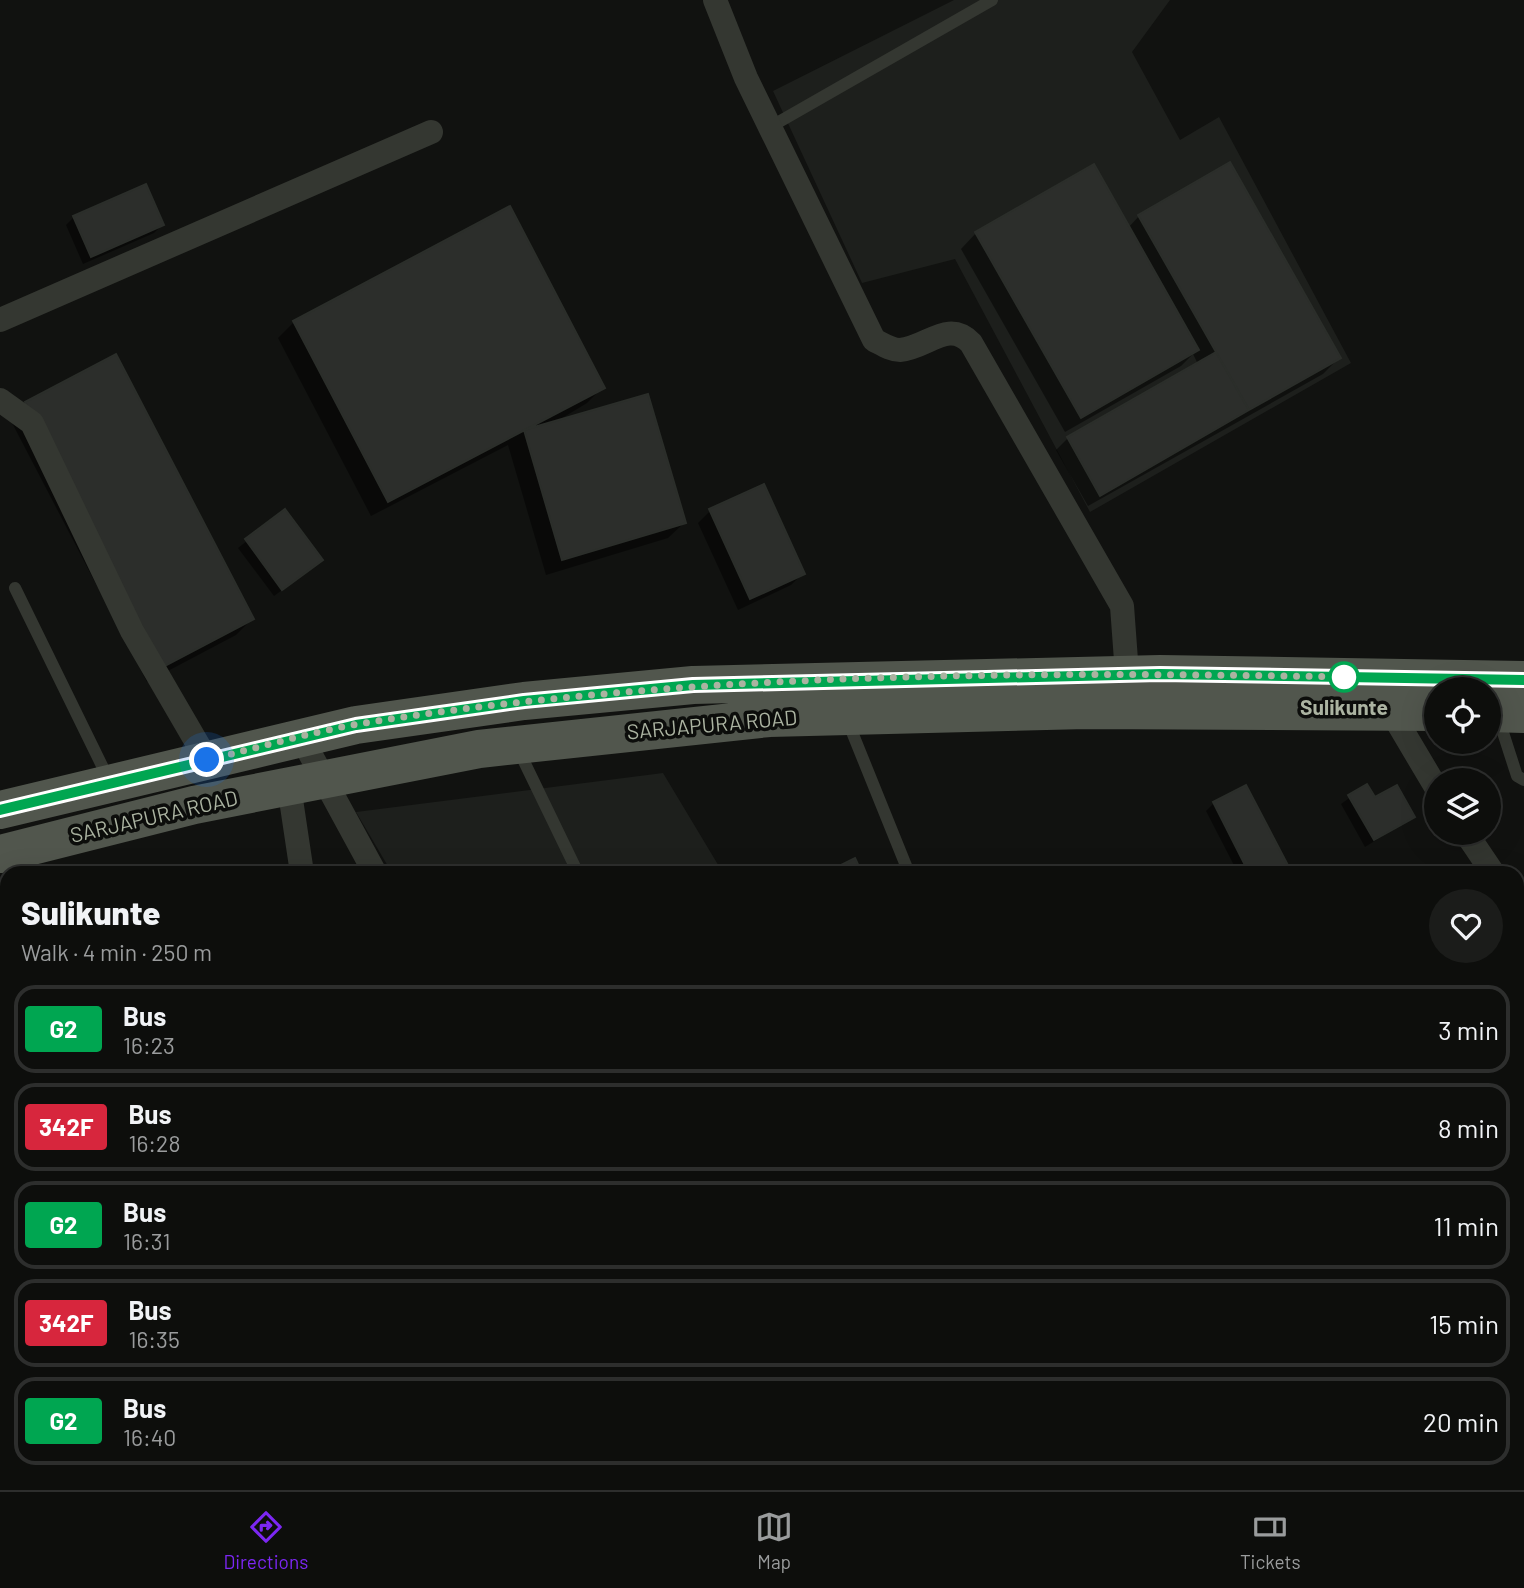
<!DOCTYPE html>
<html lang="en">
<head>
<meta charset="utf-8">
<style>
	body { margin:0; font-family:Barlow,sans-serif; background:#1b1c1a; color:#f1f3f6; height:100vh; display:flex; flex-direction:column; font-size:26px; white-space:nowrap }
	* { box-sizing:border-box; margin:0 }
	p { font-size:23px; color:#9a9c9d }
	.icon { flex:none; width:38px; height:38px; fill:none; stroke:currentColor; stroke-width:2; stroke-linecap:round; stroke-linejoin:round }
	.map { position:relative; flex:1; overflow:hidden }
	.side { position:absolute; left:0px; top:866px; width:1524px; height:625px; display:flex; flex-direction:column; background:#0d0e0c; border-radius:21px 21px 0 0; box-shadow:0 7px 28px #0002,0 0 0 2px #2d2e2d }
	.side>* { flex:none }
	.badge { padding:0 14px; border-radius:5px; font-size:24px; line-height:46px }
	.controls { position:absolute; left:1424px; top:677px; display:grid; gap:14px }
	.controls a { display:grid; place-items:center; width:77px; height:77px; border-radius:50%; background:#0d0e0c; box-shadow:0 7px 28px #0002,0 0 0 2px #2d2e2d; font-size:35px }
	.you { position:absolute; width:35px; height:35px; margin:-18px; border:5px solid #fff; border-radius:50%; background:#1a73e8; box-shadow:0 0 0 10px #1a73e833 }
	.map>.badge { position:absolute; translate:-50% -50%; box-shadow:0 0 0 4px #fff }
	.round { display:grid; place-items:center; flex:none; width:74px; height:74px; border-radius:37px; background:#1b1c1a }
	.overview { display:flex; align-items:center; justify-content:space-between; height:119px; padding:0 21px }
	h1 { font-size:33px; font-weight:800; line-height:52px }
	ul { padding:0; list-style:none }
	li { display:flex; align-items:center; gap:21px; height:88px; margin:0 14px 10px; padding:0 7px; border:4px solid #2d2e2d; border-radius:21px }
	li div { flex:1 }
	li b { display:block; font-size:26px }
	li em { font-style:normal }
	li .badge { min-width:77px; font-weight:700; text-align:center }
	.menu { display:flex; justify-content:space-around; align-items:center; height:98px; border-top:2px solid #2d2e2d; background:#0d0e0c; font-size:19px; color:#9a9c9d }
	.menu a { display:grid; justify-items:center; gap:4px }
	.menu .active { color:#7c27f3 }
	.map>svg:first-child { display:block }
	.built { fill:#1d1f1c }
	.green { fill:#2c2323 }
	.shadow { fill:#0007 }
	.building { fill:#2c2e2b; stroke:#2b2e2a; stroke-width:2 }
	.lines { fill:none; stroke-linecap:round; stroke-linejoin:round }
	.service { stroke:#343731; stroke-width:12 }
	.minor { stroke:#343731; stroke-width:24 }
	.primary { stroke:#51564d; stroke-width:38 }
	.line-casing { stroke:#fff; stroke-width:16 }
	.line { stroke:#00a651; stroke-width:10 }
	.walk { stroke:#abb3a1; stroke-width:7; stroke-dasharray:0 12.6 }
	.stop-dot { fill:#fff; stroke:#00a651; stroke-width:3.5 }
	.labels { text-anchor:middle; stroke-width:7; stroke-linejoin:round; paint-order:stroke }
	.stop-label { font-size:21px; font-weight:bold; fill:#abb3a1; stroke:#0c0d0b }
	.street-label { font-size:21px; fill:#abb3a1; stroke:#0c0d0b }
</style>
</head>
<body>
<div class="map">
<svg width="1524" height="1490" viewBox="0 0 1524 1490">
	<rect width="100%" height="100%" fill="#111210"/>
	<path class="built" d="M954 0H1170L1132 52 1180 140 1219 117 1351 363 1090 512 955 259 862 283 773 91Z
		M663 773 723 873H392L356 812Z"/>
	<path class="green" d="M1517 1362 1524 1371V1490H1107L1116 1484H1517Z"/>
	<path class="shadow" d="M1139 216 1339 358 1323 374 1088 506 1056 450 1068 438 1198 364 1193 354 1181 366 1065 432 961 249 976 233 1128 228Z
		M74 217 162 225 154 233 83 264 66 225Z
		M294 322 603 387 587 403 554 423 684 523 668 538 546 575 508 445 371 516 278 338Z
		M26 403 252 619 236 635 147 682 10 419Z
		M285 511 313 567 274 596 238 548Z
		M710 511 803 573 791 585 738 610 698 523Z
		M1366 786 1375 800 1413 817 1365 847 1341 804Z
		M1246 787 1290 873H1238L1206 811 1214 803Z"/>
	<path class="building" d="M1230 162 1341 358 1249 410 1138 215Z
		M1094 164 1199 350 1081 418 975 232Z
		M146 184 164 225 91 257 73 216Z
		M510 206 605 388 388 502 293 321Z
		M1216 352 1249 410 1100 496 1067 437Z
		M116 354 254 619 163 667 25 402Z
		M648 394 686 523 562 560 524 430Z
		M764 484 805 574 750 599 709 509Z
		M285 509 323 560 282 590 245 539Z
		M1367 784 1375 797 1397 785 1415 817 1374 840 1348 795Z
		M1246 785 1292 873H1249L1213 802Z
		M855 858 862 873H825Z"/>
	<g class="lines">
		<path class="service" d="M770 127 992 0
			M15 588 109 780
			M1498 717 1517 776 1524 780
			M848 722 909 873
			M518 749 578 873"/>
		<path class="minor" d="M715 0 746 78 874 340C882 344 891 350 900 350 927 348 948 319 971 343L1122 606 1127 674
			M0 320 431 132
			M0 400 32 423 132 631 207 760
			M1386 703 1437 789
			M301 737 375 873
			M289 786 302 873
			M1466 833 1493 873
			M1517 910 1524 920
			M815 1484 822 1490
			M670 1490 677 1484"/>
		<path class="primary" d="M1489 713 1524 714
			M0 810 356 725 524 701 693 685 1160 674 1524 680
			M0 854 194 805 479 749 769 718 1086 710 1437 712"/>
	</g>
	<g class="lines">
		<defs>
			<path id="line" d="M0 810 356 725 524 701 693 685 1160 674 1524 680"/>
		</defs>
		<use href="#line" class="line-casing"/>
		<use href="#line" class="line"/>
		<path class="walk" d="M207 760C257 748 308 733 358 724 685 672 1017 671 1348 677H1344"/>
	</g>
	<circle class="stop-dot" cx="1344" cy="677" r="14"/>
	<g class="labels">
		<g class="stop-label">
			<text x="1344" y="715">Sulikunte</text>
		</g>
		<g class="street-label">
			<text transform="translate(712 725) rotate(-5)" y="7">SARJAPURA ROAD</text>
			<text transform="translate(154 817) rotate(-13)" y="7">SARJAPURA ROAD</text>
		</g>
	</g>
</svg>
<div class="controls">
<a><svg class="icon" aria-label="locate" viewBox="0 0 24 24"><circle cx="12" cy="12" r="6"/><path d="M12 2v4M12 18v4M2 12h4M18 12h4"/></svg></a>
<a><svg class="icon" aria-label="layers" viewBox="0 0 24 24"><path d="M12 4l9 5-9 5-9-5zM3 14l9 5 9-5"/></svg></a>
</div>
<div class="you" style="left:207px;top:760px"></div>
<section class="side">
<div class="overview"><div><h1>Sulikunte</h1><p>Walk · 4 min · 250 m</p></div><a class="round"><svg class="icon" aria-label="heart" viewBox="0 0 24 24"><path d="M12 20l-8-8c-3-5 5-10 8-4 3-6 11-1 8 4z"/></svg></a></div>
<ul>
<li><span class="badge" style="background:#00a651;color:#fff">G2</span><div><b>Bus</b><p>16:23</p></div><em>3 min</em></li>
<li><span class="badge" style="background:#d7263d;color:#fff">342F</span><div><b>Bus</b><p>16:28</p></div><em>8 min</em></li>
<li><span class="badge" style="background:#00a651;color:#fff">G2</span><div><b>Bus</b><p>16:31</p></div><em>11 min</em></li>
<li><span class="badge" style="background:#d7263d;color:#fff">342F</span><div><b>Bus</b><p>16:35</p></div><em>15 min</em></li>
<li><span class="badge" style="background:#00a651;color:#fff">G2</span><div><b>Bus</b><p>16:40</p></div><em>20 min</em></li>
</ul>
</section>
</div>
<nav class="menu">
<a class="active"><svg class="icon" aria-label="directions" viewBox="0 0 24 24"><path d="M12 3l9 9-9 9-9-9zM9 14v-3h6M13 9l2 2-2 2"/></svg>Directions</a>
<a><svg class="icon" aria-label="map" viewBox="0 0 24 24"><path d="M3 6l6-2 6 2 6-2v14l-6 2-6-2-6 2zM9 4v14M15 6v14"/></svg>Map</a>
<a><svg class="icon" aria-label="tickets" viewBox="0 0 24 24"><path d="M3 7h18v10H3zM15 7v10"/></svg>Tickets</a>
</nav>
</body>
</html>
